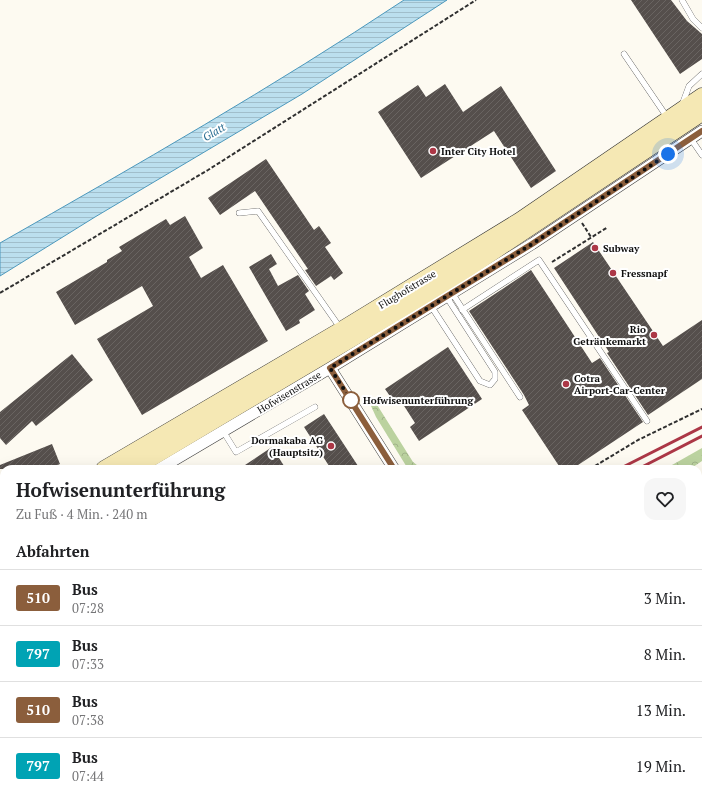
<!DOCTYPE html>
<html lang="de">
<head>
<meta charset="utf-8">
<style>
	body { margin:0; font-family:"PT Serif",serif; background:#f6f6f6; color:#202124; height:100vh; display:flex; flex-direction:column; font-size:15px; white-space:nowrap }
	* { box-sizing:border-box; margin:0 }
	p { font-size:13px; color:#757577 }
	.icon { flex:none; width:22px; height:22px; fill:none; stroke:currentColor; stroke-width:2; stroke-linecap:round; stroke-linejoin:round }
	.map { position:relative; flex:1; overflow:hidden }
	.details { position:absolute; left:0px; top:465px; width:702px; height:336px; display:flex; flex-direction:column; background:#fff; border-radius:12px 12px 0 0; box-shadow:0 4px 16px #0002 }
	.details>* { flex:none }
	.badge { padding:0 8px; border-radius:3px; font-size:14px; line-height:26px }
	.you { position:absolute; width:20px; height:20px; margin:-10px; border:3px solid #fff; border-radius:50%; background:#1a73e8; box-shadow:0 0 0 6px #1a73e833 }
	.map>.badge { position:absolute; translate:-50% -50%; box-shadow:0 0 0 2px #fff }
	h2 { padding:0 16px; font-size:15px; line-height:36px }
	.round { display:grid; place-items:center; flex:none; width:42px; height:42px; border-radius:12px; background:#f6f6f6 }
	.head { display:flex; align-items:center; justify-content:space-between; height:68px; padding:0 16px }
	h1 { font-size:19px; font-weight:700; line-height:30px }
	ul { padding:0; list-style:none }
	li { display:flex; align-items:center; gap:12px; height:56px; padding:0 16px; border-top:1px solid #e0e0e0 }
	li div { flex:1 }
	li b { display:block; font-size:15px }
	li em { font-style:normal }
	li .badge { min-width:44px; font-weight:700; text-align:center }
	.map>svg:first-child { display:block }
	.forest { fill:url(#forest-crowns) }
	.water { fill:url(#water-rules); stroke:#4c98bc }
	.building { fill:url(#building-hatch) }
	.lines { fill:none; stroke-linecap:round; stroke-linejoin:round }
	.service-casing { stroke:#414141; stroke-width:6 }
	.minor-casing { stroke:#414141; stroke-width:12 }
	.secondary-casing { stroke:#303030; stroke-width:17 }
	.path { stroke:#303030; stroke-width:2; stroke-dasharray:4 2; stroke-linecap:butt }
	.service { stroke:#fff; stroke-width:5.5 }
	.minor { stroke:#fff; stroke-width:11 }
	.secondary { stroke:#f5e8b4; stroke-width:16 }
	.rail { stroke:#ac3746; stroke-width:3 }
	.line-casing { stroke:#fff; stroke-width:9 }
	.line { stroke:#8b5e3c; stroke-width:6 }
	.walk { stroke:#0e0e0e; stroke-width:4; stroke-dasharray:0 7.2 }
	.poi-dot { fill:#ac3746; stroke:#fff; stroke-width:1.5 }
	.stop-dot { fill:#fff; stroke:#8b5e3c; stroke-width:2 }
	.labels { text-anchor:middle; stroke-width:4; stroke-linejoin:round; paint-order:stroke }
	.poi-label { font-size:10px; font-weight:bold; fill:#0e0e0e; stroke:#fff; text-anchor:start }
	.street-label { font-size:10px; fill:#0e0e0e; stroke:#fff }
	.stop-label { font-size:10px; font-weight:bold; fill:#0e0e0e; stroke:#fff; text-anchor:start }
	.water-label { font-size:11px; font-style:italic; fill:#276b90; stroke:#fff }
</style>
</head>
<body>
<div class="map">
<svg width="702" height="801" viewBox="0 0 702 801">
	<defs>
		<pattern id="forest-crowns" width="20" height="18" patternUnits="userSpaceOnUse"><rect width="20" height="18" fill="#bbd29f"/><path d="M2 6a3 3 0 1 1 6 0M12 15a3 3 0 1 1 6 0" fill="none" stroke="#a0b388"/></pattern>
		<pattern id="water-rules" width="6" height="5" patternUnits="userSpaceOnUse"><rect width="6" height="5" fill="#bbdfee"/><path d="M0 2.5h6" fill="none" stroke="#a0becb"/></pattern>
		<pattern id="building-hatch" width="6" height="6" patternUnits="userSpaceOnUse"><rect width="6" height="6" fill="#554f4c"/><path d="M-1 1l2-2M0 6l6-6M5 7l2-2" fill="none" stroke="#696461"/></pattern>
	</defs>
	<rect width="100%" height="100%" fill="#fdfaf1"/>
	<path class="forest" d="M367 397 374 400 413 462 422 469H408L376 417Z
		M702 448V461L690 469H665Z"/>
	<path class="water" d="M404 0H447L302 94 95 217 0 276V243C137 165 273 87 404 0Z"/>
	<path class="building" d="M631 0H671L687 21 702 34V59L680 74Z
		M445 84 463 112 501 86 556 171 531 188 494 131 421 178 378 112 418 85 426 97Z
		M266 159 314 230 319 226 331 243 325 247 343 273 334 280 331 276 316 286 305 270 308 269 255 191 220 215 208 198Z
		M185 216 203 248 189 257 201 278 223 265 268 341 142 415 97 339 153 306 142 286 75 325 56 292 107 262V260L122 251 119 247 166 219 170 225Z
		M593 242 663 346 702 320V379L648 415 607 353 609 352 554 268Z
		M271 254 277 264 269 269 278 286 298 275 309 291 305 294 315 310 299 320 300 323 286 331 249 267Z
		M531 270 592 363 600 358 643 422 572 469H561L522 410 529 405 524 395 469 311Z
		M448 347 482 399 419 441 410 427 415 423 399 398 394 402 385 389Z
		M72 354 93 380 36 426 32 421 6 445 0 438V412Z
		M324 414 360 469H331L304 427Z
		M52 444 60 464 49 469H0V465Z
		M272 447 286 469H239Z"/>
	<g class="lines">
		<defs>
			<path id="service" d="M682 0 693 19 702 28
				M624 54 667 117
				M682 105 689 86 702 74
				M691 139 702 155
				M239 213 258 211 341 329
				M452 293 520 397
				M431 306 480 381 490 385 495 379V372L446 296
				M462 310 539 260 647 421
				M223 431 236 452 315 407
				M282 797 285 801
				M229 801 235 797"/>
			<path id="minor" d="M330 368 394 469
				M159 469 330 368 532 244 702 131
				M0 507 4 510
				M0 562 4 560
				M0 573 4 584
				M698 725 702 724
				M0 765 4 762
				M361 801 368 797
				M602 801 605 797"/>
			<path id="secondary" d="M104 469 341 330 519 221 702 96
				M133 469 454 278 702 113
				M0 531 4 529
				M0 547 4 544"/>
		</defs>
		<use href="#service" class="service-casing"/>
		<use href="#minor" class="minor-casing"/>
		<use href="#secondary" class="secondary-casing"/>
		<path class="path" d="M582 223 591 237
			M552 262 608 227
			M0 293 208 170 476 0
			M590 469 638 440 702 409
			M0 615 4 612
			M698 664 702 661
			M0 672 1 685 4 687
			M698 682 702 690
			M20 801 21 797
			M73 801 77 798
			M390 801 396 797
			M456 801 458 797
			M520 801 526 797"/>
		<use href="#service" class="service"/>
		<use href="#minor" class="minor"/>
		<use href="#secondary" class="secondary"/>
		<path class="rail" d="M619 469 702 427
			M638 469 702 436
			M55 801 61 797
			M89 801 95 797"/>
	</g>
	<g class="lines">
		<defs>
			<path id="line" d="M394 469 330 368 532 244 702 131"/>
		</defs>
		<use href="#line" class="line-casing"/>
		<use href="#line" class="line"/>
		<path class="walk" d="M351 400 330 368 532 244 668 154"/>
	</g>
	<g class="poi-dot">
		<circle cx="433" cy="151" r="4"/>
		<circle cx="595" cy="248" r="4"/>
		<circle cx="613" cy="273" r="4"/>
		<circle cx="654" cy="335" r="4"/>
		<circle cx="566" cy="384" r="4"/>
		<circle cx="331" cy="446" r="4"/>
	</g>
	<circle class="stop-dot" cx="351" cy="400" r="8"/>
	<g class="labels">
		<g class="poi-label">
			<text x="441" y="155">Inter City Hotel</text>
			<text x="603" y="252">Subway</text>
			<text x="621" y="277">Fressnapf</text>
			<text x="646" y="333" text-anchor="end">Rio<tspan x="646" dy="12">Getränkemarkt</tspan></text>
			<text x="574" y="382">Cotra<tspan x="574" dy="12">Airport-Car-Center</tspan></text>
			<text x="323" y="444" text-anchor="end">Dormakaba AG<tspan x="323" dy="12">(Hauptsitz)</tspan></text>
		</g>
		<g class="street-label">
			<text transform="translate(407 289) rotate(-31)" y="4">Flughofstrasse</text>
			<text transform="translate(289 392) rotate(-31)" y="4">Hofwisenstrasse</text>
		</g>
		<g class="stop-label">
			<text x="363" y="404">Hofwisenunterführung</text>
		</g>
		<g class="water-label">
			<text transform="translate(214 132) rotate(-31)" y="4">Glatt</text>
		</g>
	</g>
</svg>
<div class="you" style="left:668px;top:154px"></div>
<section class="details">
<div class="head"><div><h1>Hofwisenunterführung</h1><p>Zu Fuß · 4 Min. · 240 m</p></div><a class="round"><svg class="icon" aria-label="heart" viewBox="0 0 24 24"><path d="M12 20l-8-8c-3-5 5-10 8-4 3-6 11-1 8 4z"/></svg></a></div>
<h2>Abfahrten</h2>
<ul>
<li><span class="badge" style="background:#8b5e3c;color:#fff">510</span><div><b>Bus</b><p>07:28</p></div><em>3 Min.</em></li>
<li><span class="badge" style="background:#00a3b4;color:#fff">797</span><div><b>Bus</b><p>07:33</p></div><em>8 Min.</em></li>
<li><span class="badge" style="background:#8b5e3c;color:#fff">510</span><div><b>Bus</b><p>07:38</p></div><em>13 Min.</em></li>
<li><span class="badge" style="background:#00a3b4;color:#fff">797</span><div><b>Bus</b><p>07:44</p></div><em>19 Min.</em></li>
</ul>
</section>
</div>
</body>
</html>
